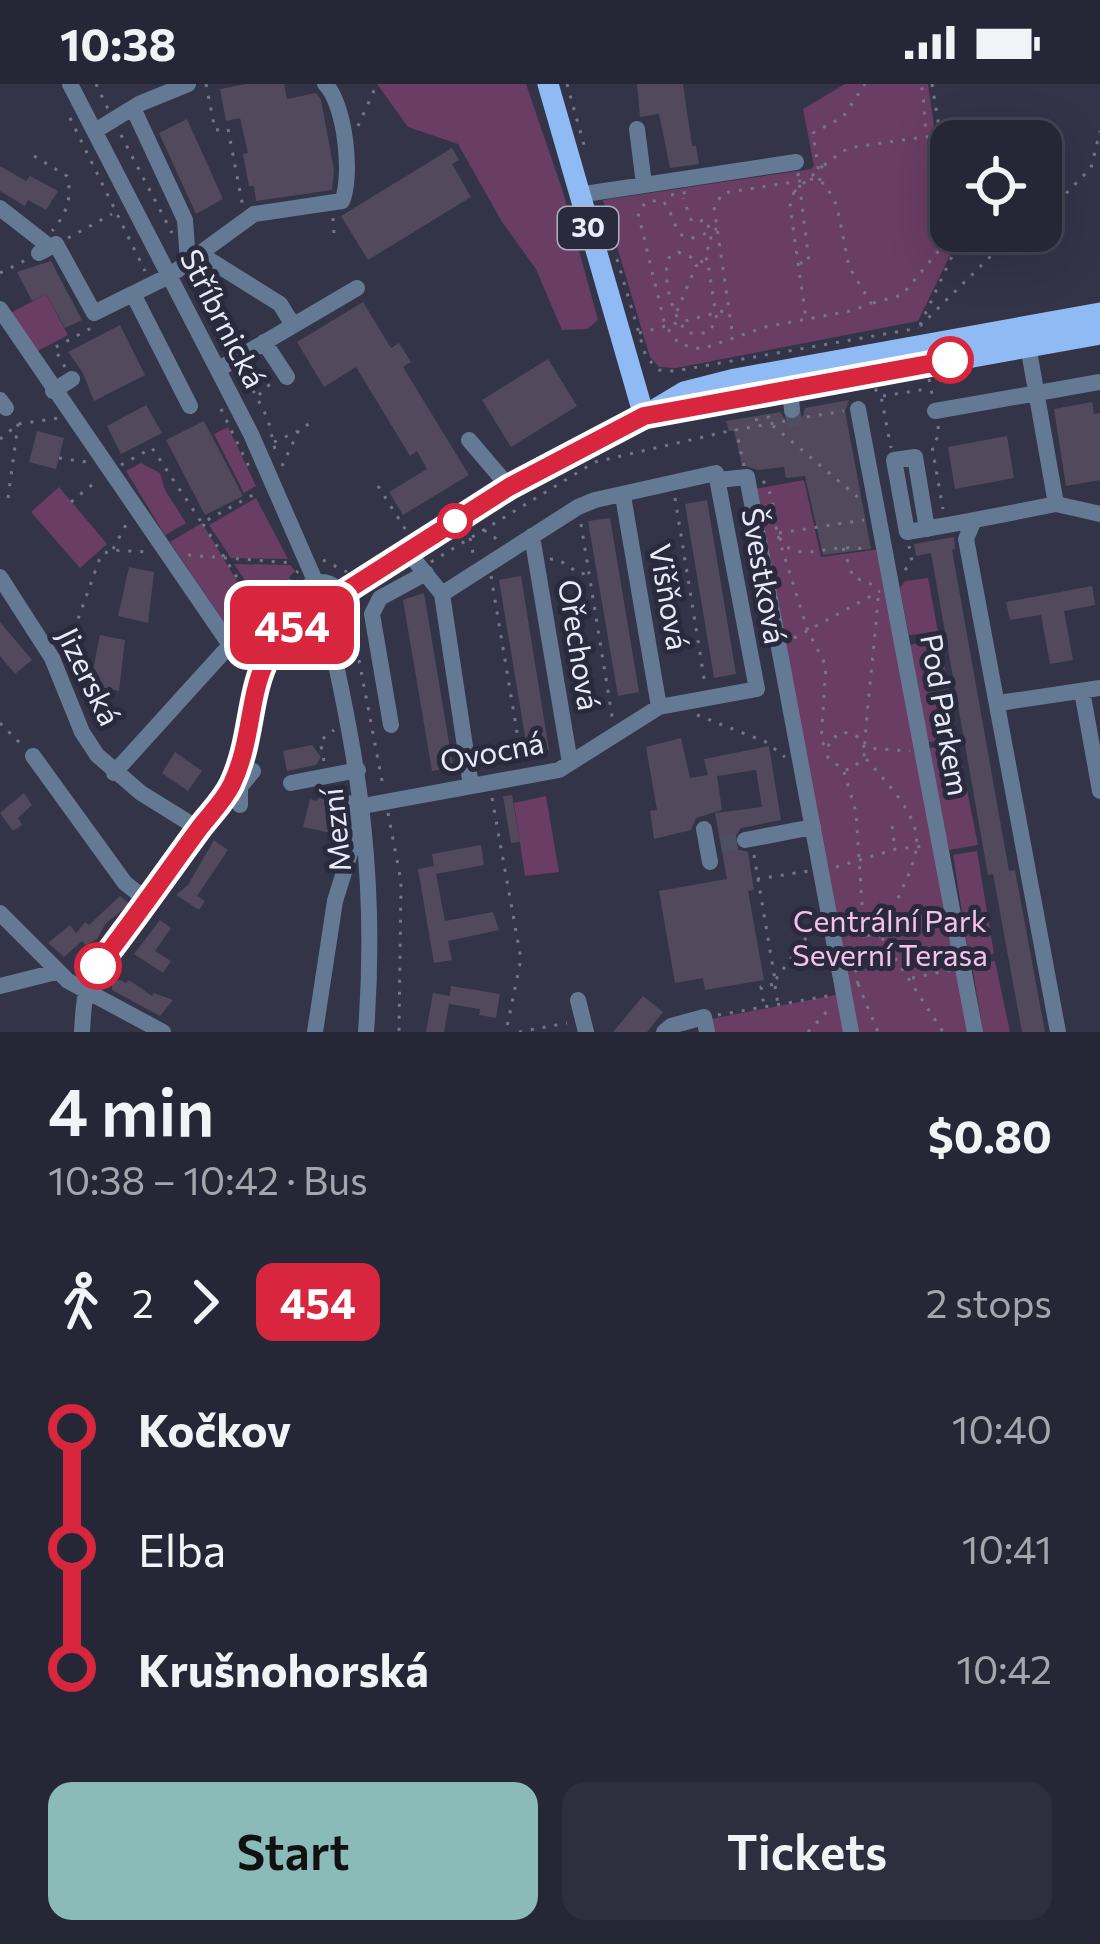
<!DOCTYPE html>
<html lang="en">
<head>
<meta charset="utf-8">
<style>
	body { margin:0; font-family:Commissioner,sans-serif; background:#2e2f3e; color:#f1f3f6; height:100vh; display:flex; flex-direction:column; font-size:45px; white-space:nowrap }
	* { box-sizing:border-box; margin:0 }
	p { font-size:39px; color:#a4a5ad }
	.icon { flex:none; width:66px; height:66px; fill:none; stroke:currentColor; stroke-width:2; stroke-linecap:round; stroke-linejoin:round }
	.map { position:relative; height:948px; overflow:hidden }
	.details { display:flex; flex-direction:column; background:#262736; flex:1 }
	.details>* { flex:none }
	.badge { padding:0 24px; border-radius:18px; font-size:42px; line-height:78px }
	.tools { position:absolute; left:930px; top:36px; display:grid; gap:24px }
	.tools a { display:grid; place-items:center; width:132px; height:132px; border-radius:24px; background:#262736; box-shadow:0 12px 48px #0002,0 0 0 3px #424451; font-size:60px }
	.map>.badge { position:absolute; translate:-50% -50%; box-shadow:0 0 0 6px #fff }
	.legs { display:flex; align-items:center; gap:18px; height:132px; padding:0 48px; font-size:39px }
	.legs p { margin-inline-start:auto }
	.summary { display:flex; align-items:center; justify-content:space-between; height:204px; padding:0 48px }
	h1 { font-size:66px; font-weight:600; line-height:90px }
	.cta { display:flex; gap:24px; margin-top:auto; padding:24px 48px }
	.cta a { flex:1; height:138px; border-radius:24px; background:#8bbbb9; color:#111; font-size:48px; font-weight:600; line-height:138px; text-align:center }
	.cta a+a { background:#2e2f3e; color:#f1f3f6 }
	ul { padding:0 48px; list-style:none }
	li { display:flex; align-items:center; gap:42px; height:120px; font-size:45px }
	li i { display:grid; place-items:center; width:18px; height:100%; margin:0 15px; background:currentColor }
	li i::after { content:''; width:30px; height:30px; margin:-15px; border:9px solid; border-radius:50%; background:#262736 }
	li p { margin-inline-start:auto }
	li:first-child i { background:linear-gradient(#0000 50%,currentColor 0) }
	li:last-child i { background:linear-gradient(currentColor 50%,#0000 0) }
	.status { display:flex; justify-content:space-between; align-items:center; height:84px; padding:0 60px; background:#262736; direction:ltr }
	.status svg { height:33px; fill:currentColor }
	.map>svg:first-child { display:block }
	.green { fill:#6a3d64 }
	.building { fill:#52495c }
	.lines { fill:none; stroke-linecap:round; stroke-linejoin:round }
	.minor-tunnel { stroke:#4e4f62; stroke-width:16; stroke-dasharray:16 8; stroke-linecap:butt }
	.path { stroke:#757688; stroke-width:3; stroke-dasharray:3 9; stroke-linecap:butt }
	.minor { stroke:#647994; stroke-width:16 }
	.major { stroke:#90baf3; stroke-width:21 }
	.path-bridge { stroke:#757688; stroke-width:3; stroke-dasharray:3 9; stroke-linecap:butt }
	.line-1-casing { stroke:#fff; stroke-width:27 }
	.line-1 { stroke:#d7263d; stroke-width:18 }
	.stop-1-dot { fill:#fff; stroke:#d7263d; stroke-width:6 }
	.labels { text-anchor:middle; stroke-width:10; stroke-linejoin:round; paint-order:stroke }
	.shield { fill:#292a3d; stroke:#b0b1c0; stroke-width:3 }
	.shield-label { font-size:27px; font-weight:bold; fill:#eaebf8 }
	.street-label { font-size:30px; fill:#eaebf8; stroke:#292a3d }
	.park-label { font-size:30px; fill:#f6c1ed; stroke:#292a3d }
</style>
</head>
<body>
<div class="status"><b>10:38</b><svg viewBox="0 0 49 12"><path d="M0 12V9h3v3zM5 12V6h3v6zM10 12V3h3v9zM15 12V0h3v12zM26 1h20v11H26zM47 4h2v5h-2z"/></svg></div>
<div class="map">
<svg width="1100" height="948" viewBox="0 0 1100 948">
	<rect width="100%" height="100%" fill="#333448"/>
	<path class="green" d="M377 0H526L563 108 598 236 587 245 562 246 536 185 502 138 458 60 408 43Z
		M845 0H928L952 167 918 237 676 284 659 283 650 273 603 116 811 85 814 82 803 25Z
		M46 210 68 251 30 271 7 231Z
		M228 343 256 402 244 409 214 350Z
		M141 379 160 389 165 406 186 439 165 451 126 387Z
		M804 396 821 473 881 465 969 948H713L711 935 836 911 744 407Z
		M59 403 107 460 80 484 31 428Z
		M256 414 288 475 231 474 209 441Z
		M202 439 257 530 234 553 170 458Z
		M234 480 290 481 295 487 263 523Z
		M928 494 938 548 909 551 900 504 905 497Z
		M939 553 958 656 928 658 910 561Z
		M958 661 978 761 949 766 928 664Z
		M546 712 559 788 525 792 514 719Z
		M977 767 994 870 969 873 953 771Z
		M995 877 1010 948H983L972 881Z"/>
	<path class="building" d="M246 0H284L287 15 316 9 321 16 334 86 332 106 256 117 254 102H249L243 70 248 69 240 34 226 37 220 5Z
		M637 0H683L692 62H696L699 80 670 84 659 30 640 33Z
		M187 35 223 115 196 130 159 49Z
		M452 64 459 76 452 80 471 113 368 176 341 132Z
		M0 82 26 97 30 92 58 107 46 126 28 116 25 122 0 107Z
		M51 177 82 236 65 244 46 210 32 217 17 188Z
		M363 218 391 264 399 259 411 278 403 283 469 391 403 431 389 408 427 385 417 367 410 372 356 283 324 303 297 258Z
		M120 241 145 291 94 317 83 289 68 268Z
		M548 275 577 322 511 363 482 316Z
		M849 316 845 327 871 465 823 471 805 392 786 394 784 383 758 386 742 381 734 347H729L726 337 780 328 786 337 794 338 803 332 805 324Z
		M1092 318 1094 330 1100 329V396L1066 402 1054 325Z
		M146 321 162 349 121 370 107 342Z
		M204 337 243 412 205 431 166 356Z
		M37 347 64 354 56 385 29 378Z
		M1007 352 1014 394 955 405 948 363Z
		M707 416 736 590 714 594 685 420Z
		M610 434 639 608 618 612 588 437Z
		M954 453 955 465 952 466 1009 787 1015 786 1045 948H1022L993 790 988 791 931 469 916 472 914 460Z
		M129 483 154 488 148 539 118 532Z
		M521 492 549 666 528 670 499 496Z
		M1092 502 1095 521 1064 527 1073 576 1050 580 1041 531 1010 536 1006 518Z
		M424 509 453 683 432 687 403 516Z
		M0 538 32 576 15 590 0 572Z
		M100 551 125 556 119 607 90 601Z
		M681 654 690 694 708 691 704 675 769 662 781 736 741 744 732 757 736 765 748 768 754 806 748 807 764 896 705 906 703 894 675 899 659 807 727 795 715 729 762 723 756 686 717 692 722 726 696 734 691 746 654 755 650 727 657 726 646 663Z
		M312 661 321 673 316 681 287 687 283 667Z
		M175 668 202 687 188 707 162 689Z
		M24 709 32 721 18 734 22 741 13 747 0 729Z
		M512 711 520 758 511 759 503 712Z
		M321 712 340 737 335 774 326 772 331 749 303 743 310 715 316 717Z
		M214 756 228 766 197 812 205 817 199 826 176 811 188 801Z
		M481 761 484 781 436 790 445 837 493 828 499 846 448 857 452 876 434 879 418 785 434 782 432 770Z
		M120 812 130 820 106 839 97 855 86 861 82 857 64 873 48 859 70 841 76 849 85 838 89 841Z
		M160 836 171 844 155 867 171 877 163 889 134 870Z
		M121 896 126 899 129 896 152 912 154 909 173 916 160 932 112 906V897Z
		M451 902 500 910 496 934 479 931 480 925 449 920 444 948H426L433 909 450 912Z
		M643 912 663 928 647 948H613Z"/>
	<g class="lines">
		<path class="minor-tunnel" d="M792 326 796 348
			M721 760 745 756"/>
		<path class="path" d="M96 0 108 25
			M206 0 215 46 228 45 243 123
			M567 0 586 68
			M932 0 951 115
			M70 34 145 187
			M358 42 377 0
			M121 51 172 149
			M34 72 67 92C73 113 66 131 52 147
			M824 81 848 64 923 53
			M798 89 809 178 800 179
			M820 97 813 49 843 33 865 0
			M794 108 790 122 806 235
			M671 111 689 108
			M333 134 334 150
			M1041 135 1091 84 1100 47
			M717 145C709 147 696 155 689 154 673 153 674 124 661 116L646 118 638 129 665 241 679 260 702 265 765 243 855 226 871 219 849 183 837 122 825 100 813 95 723 109 714 123 733 253
			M68 154 112 130
			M678 168 708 180 717 237 707 249H688C673 235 660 190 670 172Z
			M617 175 646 273 659 286 675 287 919 244
			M0 189 26 176
			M192 189 229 260
			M873 219 902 211 945 159 931 62C922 47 926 19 921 0
			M677 227 696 182 709 173 707 158 711 154 707 136 692 138 683 114
			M920 241 954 168 956 147
			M920 242 991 172 1026 147
			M639 249 727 226
			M65 283 54 264 95 242
			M242 285 268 335 276 370
			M929 295 933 315
			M875 305 881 312 891 364
			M259 311 273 297
			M883 312 927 305
			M221 325 251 387
			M807 333 844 327
			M755 336 769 333 771 340 861 416
			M938 342 939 351 932 362 943 425
			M0 355 18 340 59 334
			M274 358 298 347
			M59 374 87 378
			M121 381 152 364 202 439 260 407
			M282 382 299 346 315 336
			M744 382 736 346 785 337
			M763 397C774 411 773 425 776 443 784 479 814 466 840 464 850 463 860 465 870 464
			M378 402 409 451
			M8 414 18 340 14 335
			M675 414 705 600
			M71 418 98 396
			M203 440 259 528
			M581 440 613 638
			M484 446 501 458
			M779 449 864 436
			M778 452 808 547 826 582 821 657 827 664
			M470 454 474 474
			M843 464 853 493 876 502
			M113 465 128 437
			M188 471 292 479
			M550 475 559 476 580 490 589 489
			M323 476 347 488
			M431 478 595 378 729 347
			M905 486 912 477 909 462
			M491 492 522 678
			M878 514C874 567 867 620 864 673L852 685 844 686 828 674 829 657 842 648 856 651 865 664 910 667
			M357 518 351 534 383 702
			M240 551 298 487
			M794 554 880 507
			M63 566 68 563 101 471 112 466 148 468
			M697 631 766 658 785 673
			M0 639 24 663
			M866 675C941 757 921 758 881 852
			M324 677 320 657 334 646
			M844 688 856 728 864 851 881 852
			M492 714 521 875 506 948
			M388 729 401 797 399 948
			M892 742 895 764
			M754 771 775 896 774 900 761 903 764 922
			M836 783 896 765 926 762
			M757 795 809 787
			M882 854 943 948
			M912 894 950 886
			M776 895 817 839
			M858 900 878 948
			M858 900 855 883 863 853
			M775 902 778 921
			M718 931 833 911
			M519 948 567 939
			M808 948 831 923"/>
		<path class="minor" d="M70 0 251 350 316 499
			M133 24 185 136 188 178
			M637 45 644 100
			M95 47 139 20 188 0
			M578 111 796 78
			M0 124 50 163
			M39 169 56 160 94 229 169 192 254 130 342 117C353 92 345 19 325 0
			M200 170 280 220 293 241
			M133 210 190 322
			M0 225 230 561 114 689
			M264 258 287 293
			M219 285 357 204
			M790 305 792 326
			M53 307 72 295
			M0 316 6 324
			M858 325 975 948
			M935 327 1100 298
			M469 356 509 403
			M718 396 747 393 851 948
			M623 412 659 623
			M1056 420 1100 430
			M974 436 966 455 1058 948
			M927 445 915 373 894 376 907 448C957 440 1006 430 1056 420L1027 256
			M532 452 570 679
			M0 493 52 574 82 648 97 671 141 709 199 745
			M299 520a22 22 0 1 1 44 0a22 22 0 1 1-44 0Z
			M341 510 509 403 644 332
			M442 510 471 702
			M327 541C361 686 377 799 366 948
			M1082 607 1100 707
			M999 619 1100 604
			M391 641 372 530 380 514 426 489
			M33 672 125 799 149 818
			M232 699 240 703V721
			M291 699 358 686
			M240 703 253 687
			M363 722 559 686 659 623 757 605 716 389 595 416 578 423 442 510 408 468
			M704 745 710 778
			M745 756 813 743
			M0 829 68 897 163 948
			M0 902 56 888
			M578 916 586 948
			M82 948C83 933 83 916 88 902 100 870 128 847 148 820 173 786 206 742 229 707 267 647 235 582 303 533
			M315 948 335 817 354 756 352 719
			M664 948 671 942 704 933 707 948"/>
		<path class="major" d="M548 0 644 332
			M650 331 1100 250
			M644 332 684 308 735 295 1100 229"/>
		<path class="path-bridge" d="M794 108 824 81"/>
	</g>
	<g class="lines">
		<defs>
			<path id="line-1" d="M98 882C133 837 165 791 198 746 209 731 224 717 232 700 261 638 240 578 304 533L318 542 332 539 343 524 341 510 509 403 644 332 950 276"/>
		</defs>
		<use href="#line-1" class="line-1-casing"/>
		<use href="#line-1" class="line-1"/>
	</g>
	<g class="stop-1-dot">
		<circle cx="950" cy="276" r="21"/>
		<circle cx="455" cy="437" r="15"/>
		<circle cx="98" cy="882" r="21"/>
	</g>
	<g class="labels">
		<rect class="shield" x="558" y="123" width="60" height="42" rx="9"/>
		<g class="shield-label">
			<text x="588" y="153">30</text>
		</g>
		<g class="street-label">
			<text transform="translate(222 235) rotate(63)" y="10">Stříbrnická</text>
			<text transform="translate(763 492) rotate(80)" y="10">Švestková</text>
			<text transform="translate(668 513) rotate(80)" y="10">Višňová</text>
			<text transform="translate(578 561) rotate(81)" y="10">Ořechová</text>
			<text transform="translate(88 593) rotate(64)" y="10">Jizerská</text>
			<text transform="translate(944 631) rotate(80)" y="10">Pod Parkem</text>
			<text transform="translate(492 669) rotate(-11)" y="10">Ovocná</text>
			<text transform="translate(337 746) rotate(-96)" y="10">Mezní</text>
		</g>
		<g class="park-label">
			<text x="890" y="848">Centrální Park<tspan x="890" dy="34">Severní Terasa</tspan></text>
		</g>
	</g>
</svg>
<div class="tools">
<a><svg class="icon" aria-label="locate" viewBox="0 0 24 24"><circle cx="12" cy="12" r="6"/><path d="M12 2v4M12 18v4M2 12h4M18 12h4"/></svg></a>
</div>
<b class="badge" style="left:292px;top:541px;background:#d7263d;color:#fff">454</b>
</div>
<section class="details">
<div class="summary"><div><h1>4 min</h1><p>10:38 – 10:42 · Bus</p></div><b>$0.80</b></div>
<div class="legs"><svg class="icon" aria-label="walk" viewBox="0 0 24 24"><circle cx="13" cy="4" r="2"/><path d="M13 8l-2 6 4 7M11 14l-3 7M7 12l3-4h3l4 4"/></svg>2<svg class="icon" aria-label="forward" viewBox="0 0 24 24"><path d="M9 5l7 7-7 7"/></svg><b class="badge" style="background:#d7263d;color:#fff">454</b><p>2 stops</p></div>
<ul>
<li><i style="color:#d7263d"></i><b>Kočkov</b><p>10:40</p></li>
<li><i style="color:#d7263d"></i><span>Elba</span><p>10:41</p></li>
<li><i style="color:#d7263d"></i><b>Krušnohorská</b><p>10:42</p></li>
</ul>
<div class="cta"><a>Start</a><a>Tickets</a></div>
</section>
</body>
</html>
